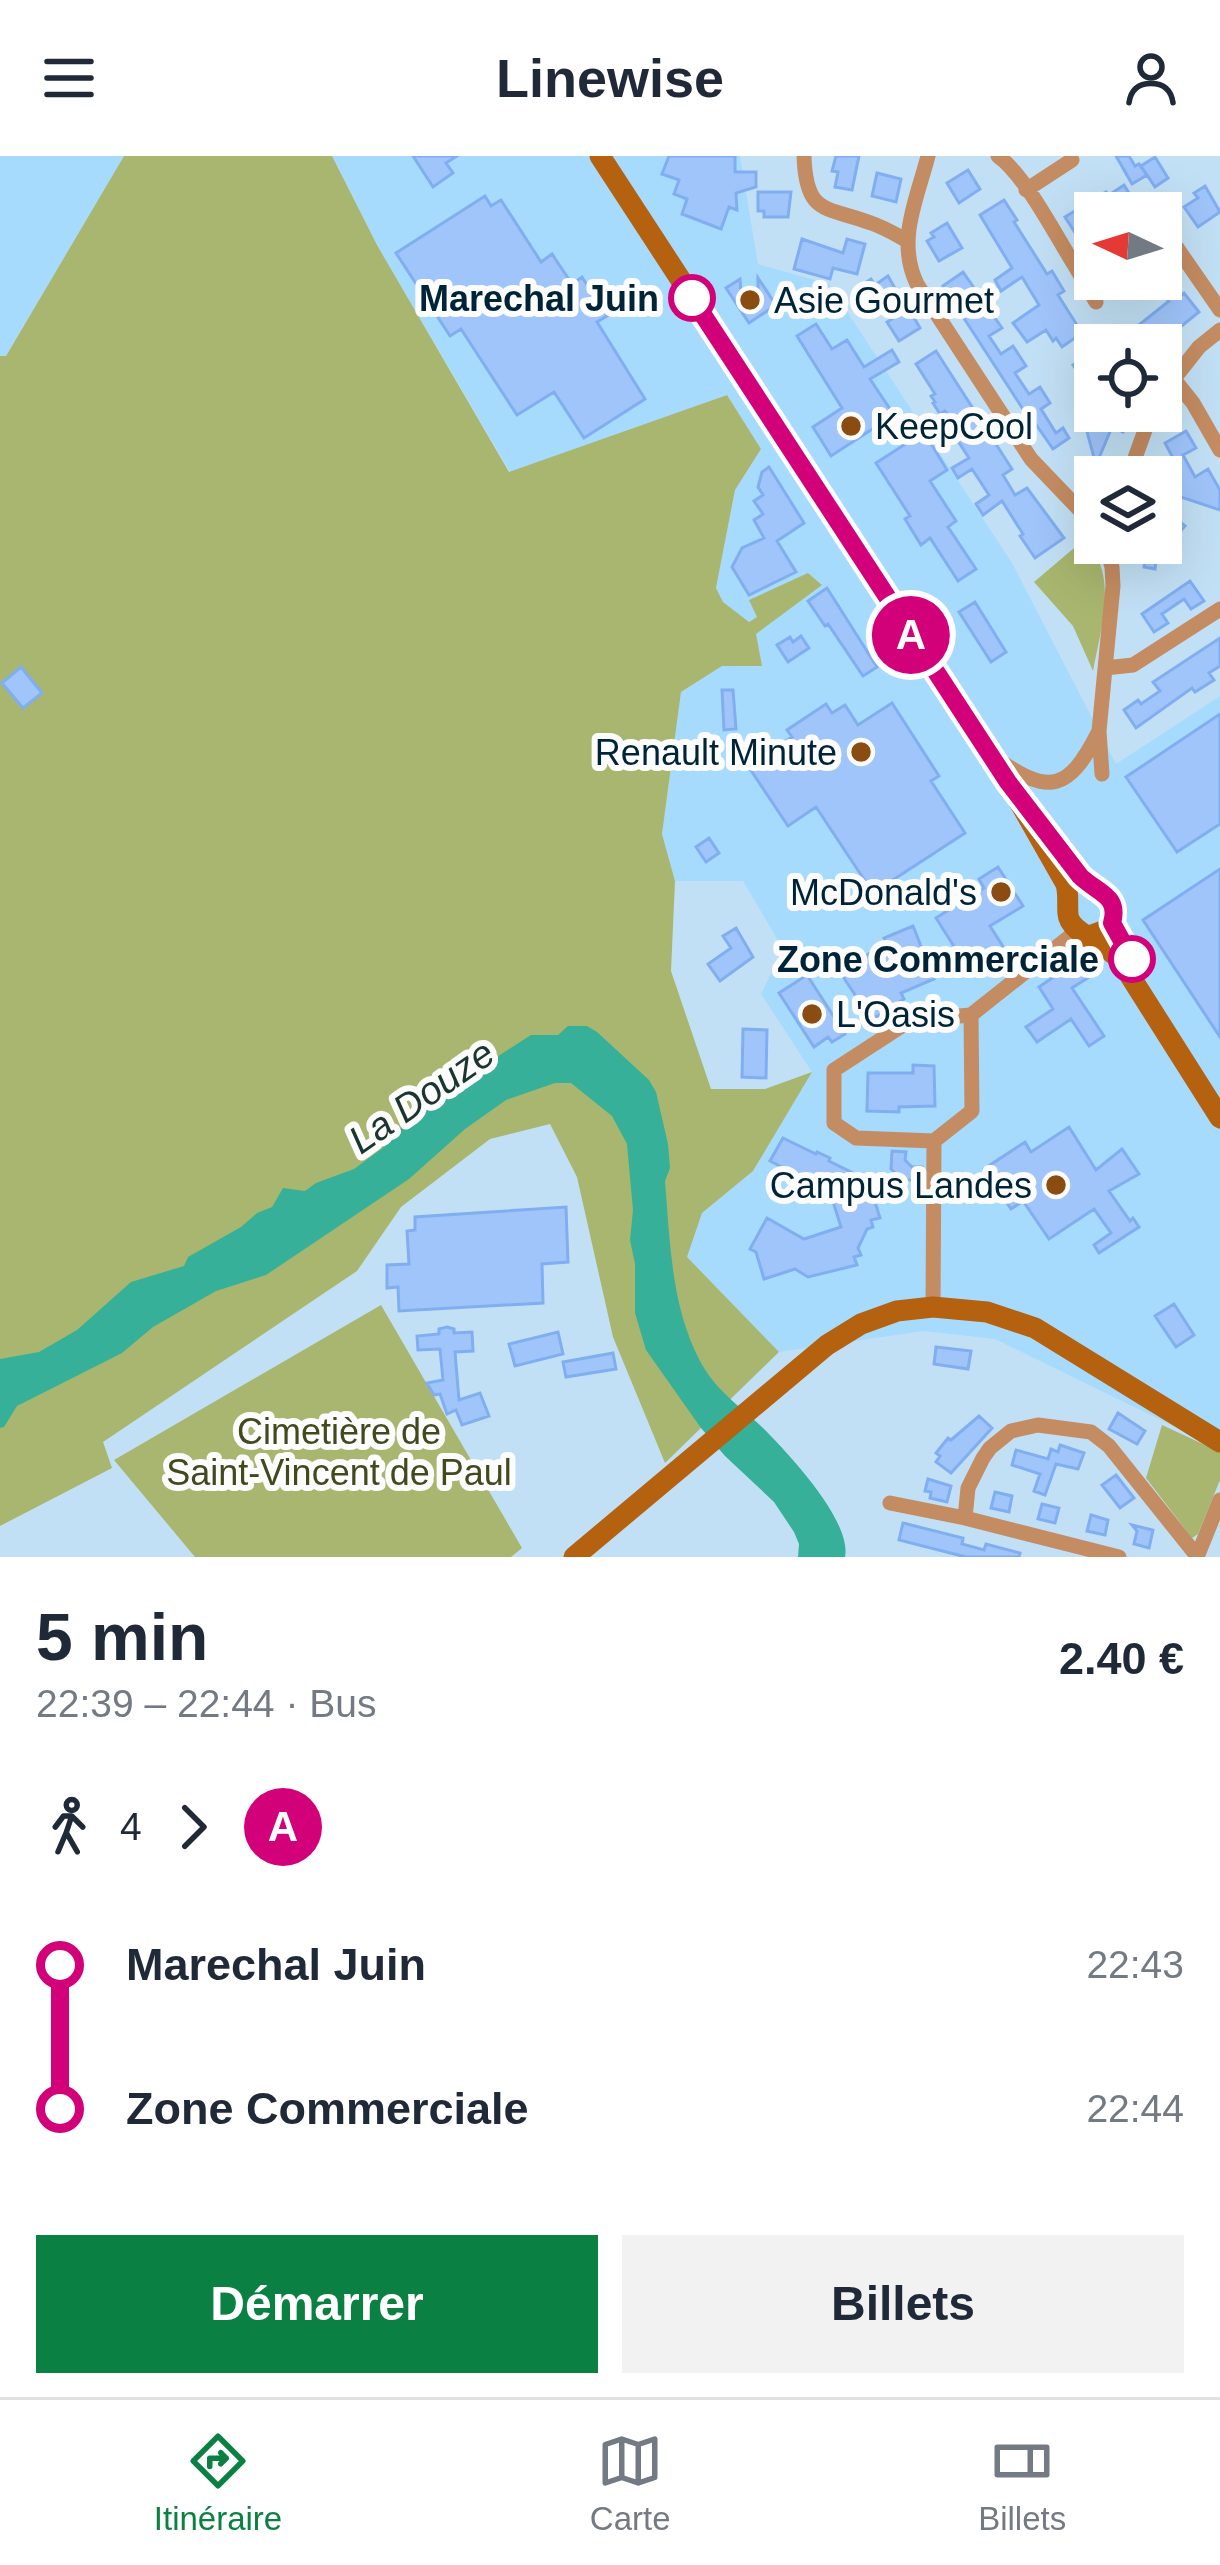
<!DOCTYPE html>
<html lang="fr">
<head>
<meta charset="utf-8">
<style>
	body { margin:0; font-family:Helvetica,sans-serif; background:#f2f2f3; color:#1f2937; height:100vh; display:flex; flex-direction:column; font-size:45px; white-space:nowrap }
	* { box-sizing:border-box; margin:0 }
	p { font-size:39px; color:#747a83 }
	.icon { flex:none; width:66px; height:66px; fill:none; stroke:currentColor; stroke-width:2; stroke-linecap:round; stroke-linejoin:round }
	.map { position:relative; height:1401px; overflow:hidden }
	.sheet { display:flex; flex-direction:column; background:#fff; flex:1 }
	.sheet>* { flex:none }
	.badge { padding:0 24px; border-radius:39px; font-size:42px; line-height:78px }
	.needle { width:78px; rotate:274deg }
	.buttons { position:absolute; left:1074px; top:36px; display:grid; gap:24px }
	.buttons a { display:grid; place-items:center; width:108px; height:108px; border-radius:0px; background:#fff; box-shadow:0 12px 48px #0002; font-size:60px }
	.map>.badge { position:absolute; translate:-50% -50%; box-shadow:0 0 0 6px #fff }
	.legs { display:flex; align-items:center; gap:18px; height:132px; padding:0 36px; font-size:39px }
	.legs p { margin-inline-start:auto }
	.headline { display:flex; align-items:center; justify-content:space-between; height:204px; padding:0 36px }
	h1 { font-size:66px; font-weight:700; line-height:90px }
	.button { display:flex; gap:24px; margin-top:auto; padding:24px 36px }
	.button a { flex:1; height:138px; border-radius:0px; background:#0b8043; color:#fff; font-size:48px; font-weight:700; line-height:138px; text-align:center }
	.button a+a { background:#f2f2f3; color:#1f2937 }
	ul { padding:0 36px; list-style:none }
	li { display:flex; align-items:center; gap:42px; height:144px; font-size:45px }
	li i { display:grid; place-items:center; width:18px; height:100%; margin:0 15px; background:currentColor }
	li i::after { content:''; width:30px; height:30px; margin:-15px; border:9px solid; border-radius:50%; background:#fff }
	li p { margin-inline-start:auto }
	li:first-child i { background:linear-gradient(#0000 50%,currentColor 0) }
	li:last-child i { background:linear-gradient(currentColor 50%,#0000 0) }
	header { display:flex; justify-content:space-between; align-items:center; height:156px; padding:0 36px; background:#fff; font-size:54px; font-weight:700 }
	.dock { display:flex; justify-content:space-around; align-items:center; height:168px; border-top:3px solid #e0e1e3; background:#fff; font-size:33px; color:#747a83 }
	.dock a { display:grid; justify-items:center; gap:6px }
	.dock .active { color:#0b8043 }
	.map>svg:first-child { display:block }
	.built { fill:#a7dbfd }
	.green { fill:#a8b66f }
	.water { fill:#37b099 }
	.building { fill:#a0c5fb; stroke:#80aef0; stroke-width:3 }
	.lines { fill:none; stroke-linecap:round; stroke-linejoin:round }
	.minor { stroke:#c48c62; stroke-width:15 }
	.secondary { stroke:#b4620f; stroke-width:21 }
	.line-1-casing { stroke:#fff; stroke-width:27 }
	.line-1 { stroke:#d20179; stroke-width:18 }
	.stop-1-dot { fill:#fff; stroke:#d20179; stroke-width:6 }
	.poi-dot { fill:#8b4c11; stroke:#fcfcfc; stroke-width:4.5 }
	.labels { text-anchor:middle; stroke-width:12; stroke-linejoin:round; paint-order:stroke }
	.stop-label { font-size:36px; font-weight:bold; fill:#002437; stroke:#fcfcfc; text-anchor:end }
	.poi-label { font-size:36px; fill:#002437; stroke:#fcfcfc; text-anchor:start }
	.park-label { font-size:36px; fill:#424a1d; stroke:#fcfcfc }
	.water-label { font-size:39px; font-style:italic; fill:#1b352f; stroke:#fcfcfc }
</style>
</head>
<body>
<header><svg class="icon" aria-label="menu" viewBox="0 0 24 24"><path d="M4 6h16M4 12h16M4 18h16"/></svg>Linewise<svg class="icon" aria-label="person" viewBox="0 0 24 24"><circle cx="12" cy="8" r="4"/><path d="M4 21q1-7 8-7t8 7"/></svg></header>
<div class="map">
<svg width="1220" height="1401" viewBox="0 0 1220 1401">
	<rect width="100%" height="100%" fill="#c2e0f5"/>
	<path class="built" d="M0 0H124L5 201 0 200Z
		M332 0H740L758 108 829 128 1012 407 1116 608 1220 540V1293L995 1183 923 1175 779 1196 687 1101 702 1057 753 1015 812 916 761 838 783 793 743 725H675L662 678 681 536 722 510 756 478 822 428 808 418 750 444 757 461 748 466 723 446 716 432 735 334 761 293 727 239 510 316 377 89Z"/>
	<path class="green" d="M124 0H332L377 89 509 316 727 239 761 293 735 334 716 432 723 446 749 466 757 461 749 444 808 417 822 429 756 478 762 510H722L681 536 662 678 675 725 671 815 711 933H765L812 916 753 1015 702 1057 687 1101 779 1196 665 1307 613 1181 577 1021 550 968 490 983 401 1051 357 1115 103 1286 112 1312 0 1370V200H6Z
		M1087 381C1091 390 1097 399 1100 408 1112 440 1099 482 1093 515L1073 470 1034 426Z
		M381 1149 522 1392 511 1401H195L114 1304Z
		M1162 1269 1220 1296V1324L1198 1378 1192 1382 1146 1322Z"/>
	<path class="water" d="M568 870H587L597 876 649 924 656 936 668 988 670 1012 665 1025C670 1086 671 1150 700 1205 715 1234 741 1251 763 1272 788 1297 852 1365 845 1401H798L799 1388 794 1376 774 1346 725 1300 701 1272 646 1194 635 1157V1108L630 1084 633 1054 627 988 612 960 571 927H555L506 944 465 973 409 1023 266 1119 216 1135 153 1171 122 1197 17 1250 4 1271 0 1272V1203L39 1196 77 1174 131 1126 184 1110 188 1101 241 1071 257 1057 272 1051 283 1032 305 1035 316 1027 354 1013 384 991 405 968 484 909 531 879H558Z"/>
	<path class="building" d="M413 0H457L446 7 453 17 433 31Z
		M669 0H735V16H756V31L736 37 737 54 729 51 721 73 682 58 687 43 674 38 679 24 662 18Z
		M836 0H859L852 34 835 31 838 16 832 15Z
		M1116 0H1129L1135 10 1139 8 1147 19 1132 28Z
		M1155 1 1168 22 1155 31 1141 10Z
		M968 14 980 33 959 47 947 27Z
		M877 17 901 23 896 46 872 40Z
		M1124 29 1137 50 1125 57H1120L1113 47 1095 57V72L1079 83 1065 61 1106 36 1109 39Z
		M1205 30 1220 56 1198 71 1184 51 1198 42 1194 37Z
		M758 36H791L788 61H764V55H758Z
		M485 40 491 50 501 44 541 106 552 98 572 128 582 121 607 160 597 166 645 243 584 282 554 236 517 259 461 173 450 180 396 97Z
		M1004 44 1017 64 1014 66 1047 118 1052 115 1064 135 1058 139 1082 177 1062 191 1056 182 1053 185 1046 174 1027 186 1013 167 1039 149 1022 121 1001 135 995 124 1012 112 980 59Z
		M947 67 962 92 939 105 927 85 934 81 931 77Z
		M802 83 843 97 847 83 865 88 857 118 833 112 830 123 794 113Z
		M963 116 1002 172 989 180 1001 198 1013 190 1026 210 1015 217 1029 238 1040 231 1050 247 1041 253 1056 277 1063 272 1069 282 1053 293 1030 260 1028 261 943 130Z
		M888 120 896 134 875 148 862 129 871 123 875 129Z
		M758 122 776 149 749 167 726 132 740 123 741 136H758Z
		M1175 134 1180 140 1184 137 1199 156 1158 189H1140L1132 179 1137 175 1135 172 1169 145 1166 142Z
		M909 153 920 172 899 185 887 166Z
		M816 168 832 193 847 184 864 211 892 194 899 206 870 223 894 259 831 300 813 271 842 252 797 180Z
		M1095 194V216L1083 224 1073 209Z
		M936 195 1012 313 1003 319 1015 339 1027 332 1064 382 1035 402 1020 380 1023 378 1002 345 983 359 976 348 989 339 972 313 958 322 952 312 969 302 956 282 960 279 945 255 940 258 933 247 935 246 931 240 935 238 916 208Z
		M1098 255H1121L1131 259 1123 276 1112 271 1096 309 1086 272 1091 273Z
		M1186 275 1196 292 1183 299 1195 321 1208 313 1220 334V354L1163 335 1177 358 1173 360 1185 370 1176 380H1161V332L1169 329 1159 310 1173 302 1165 287Z
		M924 276 947 314 930 325 956 365 948 371 976 413 958 425 930 382 921 389 905 363 910 360 876 307Z
		M769 311 804 367 777 385 796 416 749 439 732 411 742 392 764 382 754 364 763 358 754 345 763 339 758 331 762 316Z
		M1133 387H1158L1155 413 1144 411 1145 405 1131 404Z
		M1190 425 1204 445 1191 453 1184 443 1162 458 1168 467 1154 476 1142 458Z
		M827 432 877 511 863 520 828 468 825 470 808 445Z
		M975 446 1006 496 991 506 959 456Z
		M801 480 809 492 788 506 777 489 790 481 793 486Z
		M1220 482V510L1209 517 1214 524 1195 536 1192 532 1136 572 1124 554 1138 544 1141 548 1160 535 1153 526Z
		M21 511 42 537 23 552 2 527Z
		M722 534H733L736 573 724 574Z
		M892 547 939 620 931 625 965 677 873 737 816 651 788 670 748 610 792 581 787 574 826 548 832 557 845 549 858 569Z
		M1220 558V668L1177 696 1126 621Z
		M709 682 719 697 706 706 696 691Z
		M998 711 1023 750 990 770 1004 792 969 814 936 762 984 732 979 723Z
		M1220 713V881L1143 764Z
		M913 770 934 823 901 837 904 843 876 861 869 860 840 816 886 787 884 782Z
		M736 772 753 801 720 825 708 808 731 792 723 780Z
		M1070 802 1074 808 1078 805 1089 821 1072 832 1104 880 1089 890 1071 863 1037 886 1026 871 1053 853 1039 831 1064 814 1060 808Z
		M807 819 845 878 832 886 828 881 814 891 779 837Z
		M743 873 767 874 766 922 742 921Z
		M913 909 934 910 935 950 899 951V956L867 955 868 917H913Z
		M1069 971 1096 1014 1122 993 1139 1018 1109 1035 1130 1065 1133 1062 1139 1071 1099 1097 1094 1089 1111 1077 1094 1053 1049 1083 1023 1045 1011 1053 984 1013 1025 986 1031 996Z
		M783 982 816 998 817 996 830 1002 829 1005 883 1032 875 1046 880 1062 871 1064 873 1071 867 1073 858 1092 861 1099 854 1101 857 1109 808 1121 795 1113 764 1123 756 1096 750 1093 767 1062 804 1083 841 1071 830 1036 770 1005Z
		M892 995 906 996 905 1004 912 1011H922V1024H902L891 1013Z
		M566 1051 568 1106 542 1108 543 1147 399 1155 398 1131 387 1132V1109L409 1108 407 1075 415 1074V1061Z
		M1174 1148 1194 1179 1176 1191 1155 1160Z
		M447 1171 454 1173V1177L472 1176 473 1195 455 1196 459 1244 480 1237 489 1260 462 1269 456 1254 447 1258 440 1238 434 1239 427 1227 443 1224 440 1193 418 1194 417 1180 439 1178V1173Z
		M558 1176 563 1198 515 1210 509 1188Z
		M936 1191 971 1195 968 1213 934 1208Z
		M613 1197 616 1213 566 1221 563 1206Z
		M1118 1257 1145 1275 1137 1288 1109 1273Z
		M979 1260 992 1272 951 1317 936 1306 940 1300 936 1297 948 1282 951 1284Z
		M1060 1289 1084 1297 1078 1313 1056 1308 1045 1339 1034 1335 1040 1318 1012 1309 1016 1294 1048 1303 1051 1293 1058 1296Z
		M1116 1319 1134 1342 1120 1352 1102 1329Z
		M928 1323 951 1330 947 1346 930 1342 931 1336 925 1335Z
		M995 1336 1012 1340 1009 1356 991 1352Z
		M1042 1348 1059 1352 1055 1367 1038 1363Z
		M1091 1359 1108 1364 1105 1379 1087 1375Z
		M903 1367 963 1382 962 1388 984 1394 986 1388 1020 1397 1019 1401H966L899 1384Z
		M1132 1369 1153 1374 1149 1392 1134 1388 1137 1375Z"/>
	<g class="lines">
		<path class="minor" d="M804 0C806 59 825 50 871 67 883 71 895 78 906 84
			M928 0C917 43 896 85 917 128L1031 303 1095 370
			M998 0C1025 19 1056 80 1075 110L1095 98
			M1026 34 1072 4
			M1161 76H1166L1220 154
			M1075 110 1096 146
			M1173 222 1193 247 1220 294
			M1161 239 1199 191 1220 174
			M1128 321 1152 255
			M1105 512 1133 509 1220 453
			M997 603C1050 640 1069 634 1098 577
			M1102 618 1099 575 1113 430 1112 411 1105 387
			M971 859 972 955 934 985 856 982 834 967V914L911 864 971 859 1077 775
			M933 1151 934 985
			M890 1347 965 1362 1119 1401
			M965 1362 968 1332 983 1302 990 1292 1011 1275 1038 1269 1091 1276 1109 1290 1197 1400
			M1197 1401 1220 1344"/>
		<path class="secondary" d="M600 0 1008 626 1066 728C1069 740 1067 747 1068 758 1069 777 1106 787 1120 804L1220 962
			M1063 698C1070 708 1078 721 1089 729 1107 743 1125 744 1108 773L1089 780
			M574 1401 827 1189 861 1168 897 1155 933 1151 987 1156 1035 1172 1220 1286"/>
	</g>
	<g class="lines">
		<defs>
			<path id="line-1" d="M692 142 1008 626 1080 720C1097 737 1120 739 1112 767L1132 803"/>
		</defs>
		<use href="#line-1" class="line-1-casing"/>
		<use href="#line-1" class="line-1"/>
	</g>
	<g class="stop-1-dot">
		<circle cx="692" cy="142" r="21"/>
		<circle cx="1132" cy="803" r="21"/>
	</g>
	<g class="poi-dot">
		<circle cx="750" cy="144" r="12"/>
		<circle cx="851" cy="270" r="12"/>
		<circle cx="861" cy="596" r="12"/>
		<circle cx="1001" cy="736" r="12"/>
		<circle cx="812" cy="858" r="12"/>
		<circle cx="1056" cy="1029" r="12"/>
	</g>
	<g class="labels">
		<g class="stop-label">
			<text x="659" y="155">Marechal Juin</text>
			<text x="1099" y="816">Zone Commerciale</text>
		</g>
		<g class="poi-label">
			<text x="774" y="157">Asie Gourmet</text>
			<text x="875" y="283">KeepCool</text>
			<text x="837" y="609" text-anchor="end">Renault Minute</text>
			<text x="977" y="749" text-anchor="end">McDonald's</text>
			<text x="836" y="871">L'Oasis</text>
			<text x="1032" y="1042" text-anchor="end">Campus Landes</text>
		</g>
		<g class="park-label">
			<text x="339" y="1288">Cimetière de<tspan x="339" dy="41">Saint-Vincent de Paul</tspan></text>
		</g>
		<g class="water-label">
			<text transform="translate(421 940) rotate(-35)" y="14">La Douze</text>
		</g>
	</g>
</svg>
<div class="buttons">
<a><svg class="needle" viewBox="-14 -14 28 28"><path d="M0-13l5 13h-10z" fill="#e53935"/><path d="M0 13l5-13h-10z" fill="#747a83"/></svg></a>
<a><svg class="icon" aria-label="locate" viewBox="0 0 24 24"><circle cx="12" cy="12" r="6"/><path d="M12 2v4M12 18v4M2 12h4M18 12h4"/></svg></a>
<a><svg class="icon" aria-label="layers" viewBox="0 0 24 24"><path d="M12 4l9 5-9 5-9-5zM3 14l9 5 9-5"/></svg></a>
</div>
<b class="badge" style="left:911px;top:479px;background:#d20179;color:#fff">A</b>
</div>
<section class="sheet">
<div class="headline"><div><h1>5 min</h1><p>22:39 – 22:44 · Bus</p></div><b>2.40 €</b></div>
<div class="legs"><svg class="icon" aria-label="walk" viewBox="0 0 24 24"><circle cx="13" cy="4" r="2"/><path d="M13 8l-2 6 4 7M11 14l-3 7M7 12l3-4h3l4 4"/></svg>4<svg class="icon" aria-label="forward" viewBox="0 0 24 24"><path d="M9 5l7 7-7 7"/></svg><b class="badge" style="background:#d20179;color:#fff">A</b></div>
<ul>
<li><i style="color:#d20179"></i><b>Marechal Juin</b><p>22:43</p></li>
<li><i style="color:#d20179"></i><b>Zone Commerciale</b><p>22:44</p></li>
</ul>
<div class="button"><a>Démarrer</a><a>Billets</a></div>
</section>
<nav class="dock">
<a class="active"><svg class="icon" aria-label="directions" viewBox="0 0 24 24"><path d="M12 3l9 9-9 9-9-9zM9 14v-3h6M13 9l2 2-2 2"/></svg>Itinéraire</a>
<a><svg class="icon" aria-label="map" viewBox="0 0 24 24"><path d="M3 6l6-2 6 2 6-2v14l-6 2-6-2-6 2zM9 4v14M15 6v14"/></svg>Carte</a>
<a><svg class="icon" aria-label="tickets" viewBox="0 0 24 24"><path d="M3 7h18v10H3zM15 7v10"/></svg>Billets</a>
</nav>
</body>
</html>
